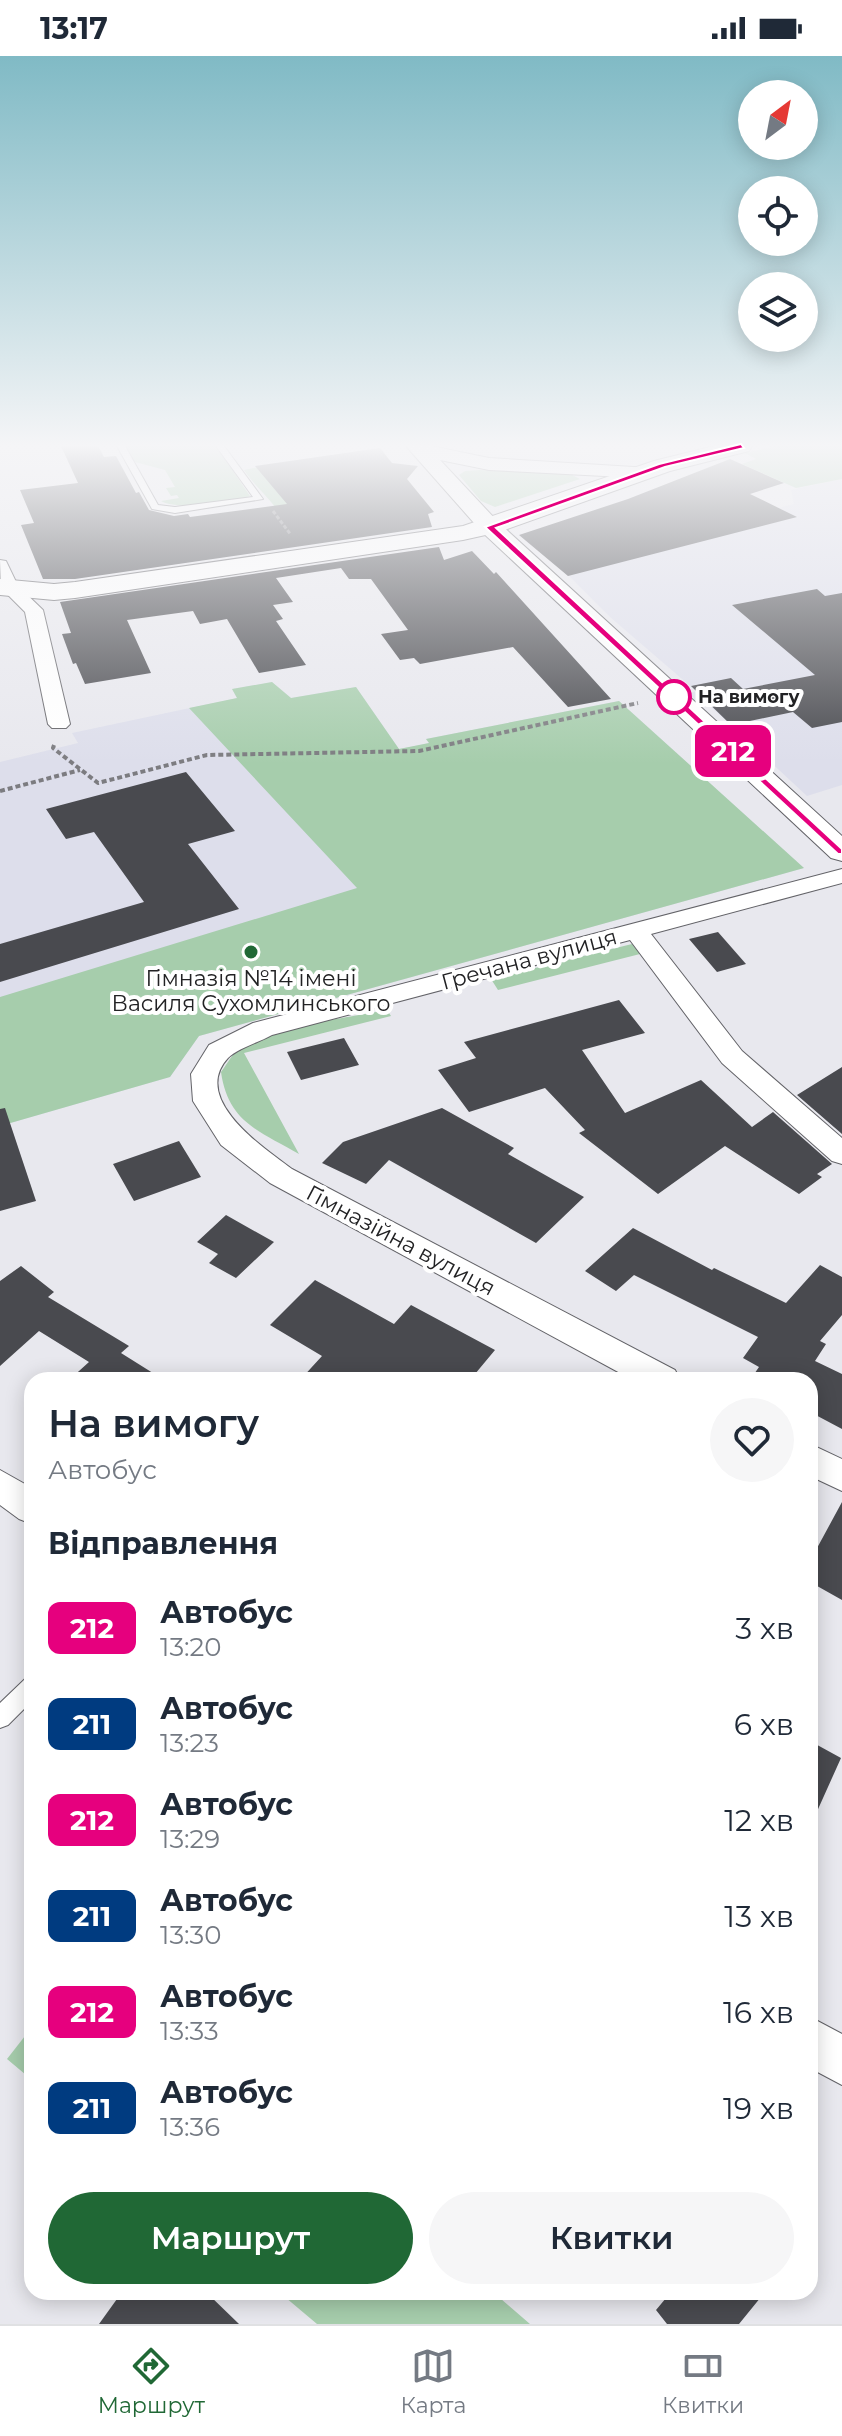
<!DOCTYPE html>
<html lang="uk">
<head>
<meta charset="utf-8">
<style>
	body { margin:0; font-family:Montserrat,sans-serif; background:#f6f6f7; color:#1f2937; height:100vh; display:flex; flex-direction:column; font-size:30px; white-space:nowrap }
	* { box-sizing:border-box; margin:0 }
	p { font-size:26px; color:#747a83 }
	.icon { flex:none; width:44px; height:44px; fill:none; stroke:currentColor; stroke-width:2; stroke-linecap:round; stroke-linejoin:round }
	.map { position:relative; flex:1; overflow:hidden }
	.drawer { position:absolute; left:24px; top:1316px; width:794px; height:928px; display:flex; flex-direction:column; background:#fff; border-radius:24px; box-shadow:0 4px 20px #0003 }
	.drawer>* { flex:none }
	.badge { padding:0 16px; border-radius:12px; font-size:28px; line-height:52px }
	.needle { width:52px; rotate:32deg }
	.buttons { position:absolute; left:738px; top:24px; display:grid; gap:16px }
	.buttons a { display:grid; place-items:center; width:80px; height:80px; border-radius:50%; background:#fff; box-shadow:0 4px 20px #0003; font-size:40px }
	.map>.badge { position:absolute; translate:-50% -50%; box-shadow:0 0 0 4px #fff }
	h2 { padding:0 24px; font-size:30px; line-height:72px }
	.round { display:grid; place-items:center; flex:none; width:84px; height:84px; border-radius:42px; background:#f6f6f7 }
	.summary { display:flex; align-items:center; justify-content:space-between; height:136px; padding:0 24px }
	h1 { font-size:38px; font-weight:600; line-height:60px }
	.primary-button { display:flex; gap:16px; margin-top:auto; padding:16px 24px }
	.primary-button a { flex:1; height:92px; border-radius:48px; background:#206835; color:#fff; font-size:32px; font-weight:600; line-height:92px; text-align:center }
	.primary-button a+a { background:#f6f6f7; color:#1f2937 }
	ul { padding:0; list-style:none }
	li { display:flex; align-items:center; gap:24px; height:96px; padding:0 24px }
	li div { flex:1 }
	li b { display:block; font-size:30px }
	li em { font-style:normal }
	li .badge { min-width:88px; font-weight:700; text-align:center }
	.status { display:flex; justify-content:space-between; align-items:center; height:56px; padding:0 40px; background:#fff; direction:ltr }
	.status svg { height:22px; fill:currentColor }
	.dock { display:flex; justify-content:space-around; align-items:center; height:112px; border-top:2px solid #e0e1e3; background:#fff; font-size:22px; color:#747a83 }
	.dock a { display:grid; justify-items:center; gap:4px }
	.dock .active { color:#206835 }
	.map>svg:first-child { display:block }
	.built { fill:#dddeeb }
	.green { fill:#a6cdac }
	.building { fill:#494a4f }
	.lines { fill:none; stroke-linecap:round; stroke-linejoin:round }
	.service-casing { stroke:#636368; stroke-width:2 }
	.minor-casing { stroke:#636368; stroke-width:2 }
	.tertiary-casing { stroke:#636368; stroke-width:2 }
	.secondary-casing { stroke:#636368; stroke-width:2 }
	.path-far1 { stroke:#7c7c80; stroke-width:3; stroke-dasharray:4 2; stroke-linecap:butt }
	.path { stroke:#7c7c80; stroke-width:4; stroke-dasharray:5 3; stroke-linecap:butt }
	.service { fill:#fff; fill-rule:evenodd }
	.minor { fill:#fff; fill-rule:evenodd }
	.tertiary { fill:#fff; fill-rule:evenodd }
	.secondary { fill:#fff; fill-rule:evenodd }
	.line { fill:#e6007e; stroke:#fff; stroke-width:2 }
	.stop-dot { fill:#fff; stroke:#e6007e; stroke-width:4 }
	.poi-dot { fill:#206835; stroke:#fff; stroke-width:3 }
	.labels { text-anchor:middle; stroke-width:8; stroke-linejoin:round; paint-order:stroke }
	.far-stop-label { font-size:18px; font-weight:bold; fill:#222224; stroke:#fff; text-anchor:start }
	.street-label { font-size:22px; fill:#222224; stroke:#fff }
	.poi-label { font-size:22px; fill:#222224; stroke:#fff }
</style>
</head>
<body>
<div class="status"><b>13:17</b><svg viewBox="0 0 49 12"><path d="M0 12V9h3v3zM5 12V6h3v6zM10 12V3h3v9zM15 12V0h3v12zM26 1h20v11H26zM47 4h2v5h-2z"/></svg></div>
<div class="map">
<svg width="842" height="2268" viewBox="0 0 842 2268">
	<rect width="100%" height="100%" fill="#e8e8ee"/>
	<path class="built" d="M842 423V729L807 740 707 647 699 648 689 638 696 635 610 561 554 505 590 500 794 448 791 434Z
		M272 626 291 642 356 631 399 693 429 687 426 683 619 645 804 812 199 980 170 1021 0 1070V706L78 687 72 677 237 642 232 633Z"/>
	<path class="green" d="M126 390H216L250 440C231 447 179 455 161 445L179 442 177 439 171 440 166 432 175 431 165 414 135 406Z
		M777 390H842V423L796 432 742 408 756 403 745 397Z
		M259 411 316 444 276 452C265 438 254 429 244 414Z
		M480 414 568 417 580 423 495 451 481 445 459 419 465 415Z
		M272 626 291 642 356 631 399 693 429 687 426 683 619 645 804 812 199 980 170 1021 0 1070V941L357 832 189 652 237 642 232 633Z
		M632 888 640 898 498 934 491 923Z
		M387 954 391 960 244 997 299 1098C259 1075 228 1066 221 1016 226 1010 230 1001 236 996 266 971 347 962 387 954Z
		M32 1971V2024L7 2003Z
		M279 2236H493L530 2268H317Z"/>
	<path class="building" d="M61 390H98L104 401 116 400 136 437 139 436 149 454 174 460 188 458 190 461 287 448 255 410 380 392 392 407 418 410 407 423 434 456 428 458 432 471 75 523H43L21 469 34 467 20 434 78 427Z
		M730 403 784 427 750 438 797 461 568 520 519 479 628 443Z
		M439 491 444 504 472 495 494 518 496 516 611 643 568 651 513 591 420 608 414 602 400 604 381 578 408 574 371 523H349L341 512 276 522 293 546 273 549 283 563 276 565 306 609 259 617 227 563 200 568 193 555 127 564 151 617 85 628 76 607 73 608 62 578 71 577 60 546Z
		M817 533 825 540 842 537V666L812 672 793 656 731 669 691 630 731 622 743 633 815 619 732 549Z
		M186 716 235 775 188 788 239 853 0 926V888L144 846 94 776 66 783 46 753Z
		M718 876 746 908 717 916 689 883Z
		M619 944 645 977 582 994 625 1057 701 1024 752 1071 773 1056 832 1108 817 1118 822 1121 799 1138 725 1090 658 1138 579 1077 585 1074 545 1032 469 1056 438 1014 476 1002 464 986Z
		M344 982 359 1009 301 1024 287 996Z
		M842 1011V1078L797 1039Z
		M5 1052 36 1145 0 1155V1053Z
		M442 1052 514 1092 508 1098 584 1141 536 1187 389 1104 366 1128 322 1107 343 1086Z
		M179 1085 201 1121 134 1145 113 1108Z
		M226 1159 274 1186 236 1222 209 1207 218 1198 197 1186Z
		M633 1172 712 1214 714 1212 786 1247 820 1209 842 1221V1259L820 1285 826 1288 815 1305 842 1318V1373L810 1356V1324H750L759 1311 743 1302 758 1281 634 1219 616 1235 585 1215Z
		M21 1210 54 1236 48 1241 129 1290 121 1297 164 1324H69L89 1306 39 1275 0 1310V1225Z
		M315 1224 394 1268 411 1249 495 1294 470 1324H300L322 1300 270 1269Z
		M842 1446V1544L810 1526V1505Z
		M810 1685 841 1702 810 1771Z
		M122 2236H206L239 2268H99Z
		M671 2236H765L739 2268H667L656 2254Z"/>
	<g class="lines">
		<defs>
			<path id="service" d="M117 390H125L158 449 175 451 253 441 216 390H224L263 443 175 457 152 453Z
				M32 1620V1645L8 1669 0 1672V1647L25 1623Z"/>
			<path id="minor" d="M0 504 6 505 18 530 43 554 70 668 66 672H52L48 668 25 556 1 532Z
				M842 813V827L651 878 742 995 842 1082V1108L832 1105 722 1007 630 884 272 979C260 986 238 992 228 1002 190 1043 264 1092 292 1113L675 1314 680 1324H633L270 1127 221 1089 193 1045 191 1018 209 989 253 967Z
				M810 1388 842 1403V1435L810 1420Z
				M0 1414 32 1432V1468L19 1463 0 1449Z
				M810 1961 842 1978V2029L810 2012Z"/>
			<path id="tertiary" d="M406 390H431L489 402 650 412 653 416 650 420 643 422 489 414 440 404 498 466 842 780V805L831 802 482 476Z"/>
			<path id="secondary" d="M714 390H752L749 395 670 415 499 476 463 484 75 542 54 544 0 539V523L54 528 75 526 463 470 654 405Z"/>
		</defs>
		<use href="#service" class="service-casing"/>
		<use href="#minor" class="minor-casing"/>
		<use href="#tertiary" class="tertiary-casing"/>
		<use href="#secondary" class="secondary-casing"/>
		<path class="path-far1" d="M273 455 291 479"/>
		<path class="path" d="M54 689 53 692 98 727 207 699 419 695 638 647
			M0 735 80 714"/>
		<use href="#service" class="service"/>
		<use href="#minor" class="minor"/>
		<use href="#tertiary" class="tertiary"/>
		<use href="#secondary" class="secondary"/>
	</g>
	<linearGradient id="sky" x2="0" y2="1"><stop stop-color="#80bac5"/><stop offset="0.55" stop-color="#f5f5f7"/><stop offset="1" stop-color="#f5f5f7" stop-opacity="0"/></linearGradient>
	<rect width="842" height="708" fill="url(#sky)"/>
	<path class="line" d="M741 388 744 392 665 411 496 472 842 793V798H838L485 471 659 408Z"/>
	<circle class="stop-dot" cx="674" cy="641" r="16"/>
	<circle class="poi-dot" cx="251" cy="896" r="8"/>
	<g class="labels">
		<g class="far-stop-label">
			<text x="698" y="647">На вимогу</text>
		</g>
		<g class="street-label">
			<text transform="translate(529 903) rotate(-15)" y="8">Гречана вулиця</text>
			<text transform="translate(401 1184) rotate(28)" y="8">Гімназійна вулиця</text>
		</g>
		<g class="poi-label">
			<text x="251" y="930">Гімназія №14 імені<tspan x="251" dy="25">Василя Сухомлинського</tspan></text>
		</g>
	</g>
</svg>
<div class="buttons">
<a><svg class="needle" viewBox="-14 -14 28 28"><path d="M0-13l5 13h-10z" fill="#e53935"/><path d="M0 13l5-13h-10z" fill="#747a83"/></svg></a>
<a><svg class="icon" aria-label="locate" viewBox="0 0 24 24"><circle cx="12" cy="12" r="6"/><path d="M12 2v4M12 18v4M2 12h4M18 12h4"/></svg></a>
<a><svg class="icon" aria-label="layers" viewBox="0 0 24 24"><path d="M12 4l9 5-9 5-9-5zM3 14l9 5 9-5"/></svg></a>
</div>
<b class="badge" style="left:733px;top:695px;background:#e6007e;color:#fff">212</b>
<section class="drawer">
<div class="summary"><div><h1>На вимогу</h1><p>Автобус</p></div><a class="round"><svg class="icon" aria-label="heart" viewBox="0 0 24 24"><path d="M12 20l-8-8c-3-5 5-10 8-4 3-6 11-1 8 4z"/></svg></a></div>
<h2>Відправлення</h2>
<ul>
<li><span class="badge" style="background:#e6007e;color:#fff">212</span><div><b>Автобус</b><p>13:20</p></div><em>3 хв</em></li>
<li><span class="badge" style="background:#003b80;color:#fff">211</span><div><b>Автобус</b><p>13:23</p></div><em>6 хв</em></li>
<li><span class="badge" style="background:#e6007e;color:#fff">212</span><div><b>Автобус</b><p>13:29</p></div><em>12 хв</em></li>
<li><span class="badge" style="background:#003b80;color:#fff">211</span><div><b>Автобус</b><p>13:30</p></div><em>13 хв</em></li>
<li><span class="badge" style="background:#e6007e;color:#fff">212</span><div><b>Автобус</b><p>13:33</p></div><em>16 хв</em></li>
<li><span class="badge" style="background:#003b80;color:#fff">211</span><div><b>Автобус</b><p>13:36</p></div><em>19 хв</em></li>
</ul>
<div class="primary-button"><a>Маршрут</a><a>Квитки</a></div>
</section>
</div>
<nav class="dock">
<a class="active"><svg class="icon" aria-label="directions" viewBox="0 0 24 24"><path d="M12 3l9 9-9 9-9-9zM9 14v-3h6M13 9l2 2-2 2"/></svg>Маршрут</a>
<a><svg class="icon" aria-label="map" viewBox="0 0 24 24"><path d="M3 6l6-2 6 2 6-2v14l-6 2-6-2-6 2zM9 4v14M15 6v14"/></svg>Карта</a>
<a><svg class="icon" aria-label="tickets" viewBox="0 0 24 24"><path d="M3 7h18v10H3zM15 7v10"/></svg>Квитки</a>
</nav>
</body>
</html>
